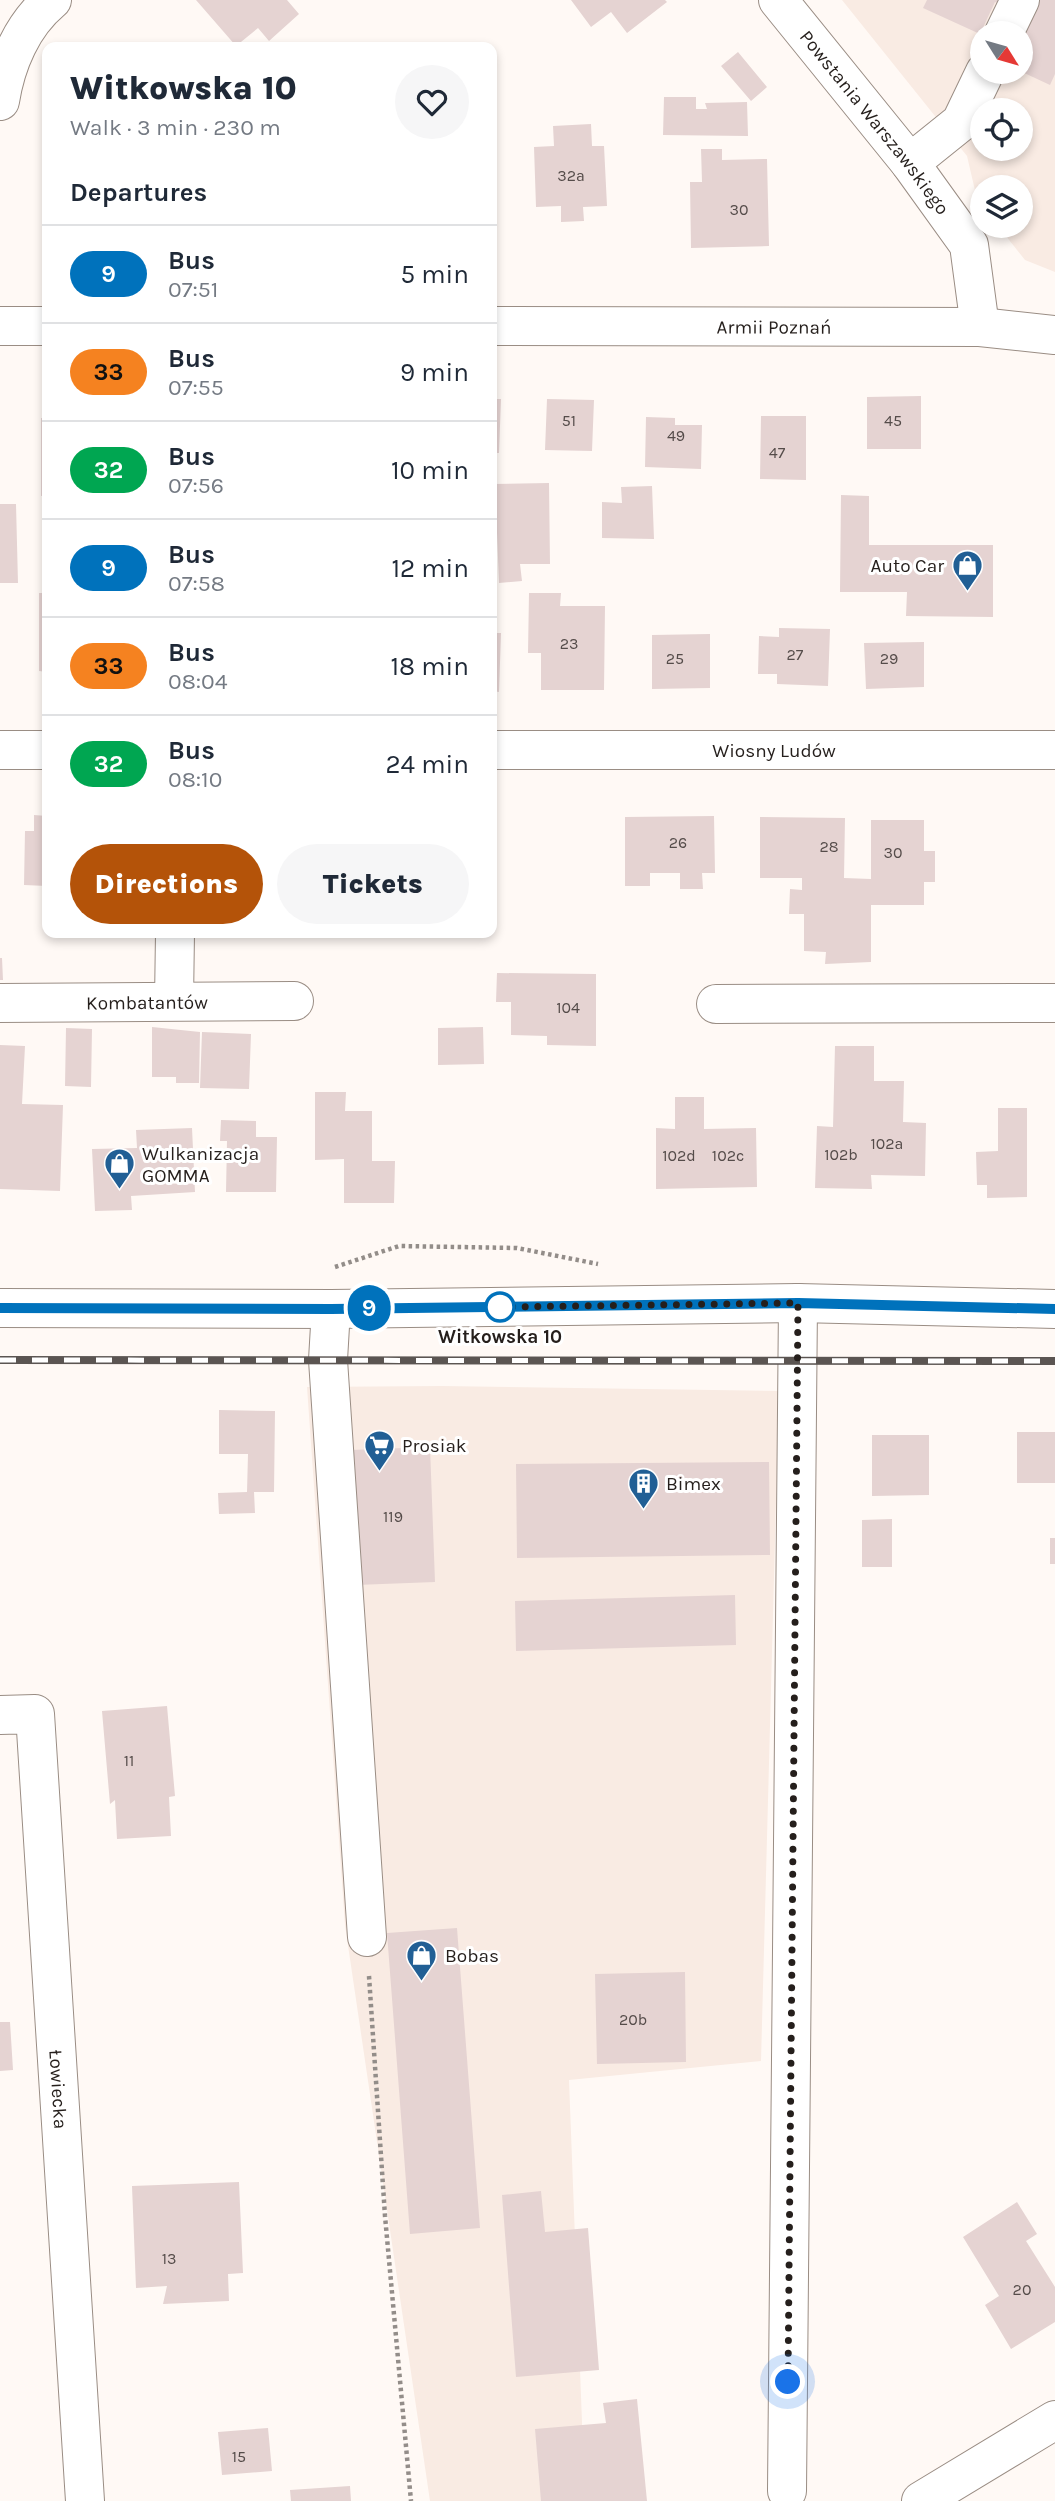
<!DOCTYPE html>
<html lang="en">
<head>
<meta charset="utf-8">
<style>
	body { margin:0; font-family:Karla,sans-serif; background:#f6f6f7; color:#1f2937; height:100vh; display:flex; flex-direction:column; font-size:26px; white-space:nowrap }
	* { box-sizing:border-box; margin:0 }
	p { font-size:23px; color:#747a83 }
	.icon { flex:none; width:38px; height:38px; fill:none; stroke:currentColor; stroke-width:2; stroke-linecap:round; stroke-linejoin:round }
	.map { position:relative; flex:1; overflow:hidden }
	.sheet { position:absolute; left:42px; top:42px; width:455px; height:896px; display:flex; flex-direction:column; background:#fff; border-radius:14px; box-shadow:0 4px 10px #0003 }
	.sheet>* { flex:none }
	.badge { padding:0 14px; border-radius:23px; font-size:24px; line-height:46px }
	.needle { width:46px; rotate:127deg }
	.controls { position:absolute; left:970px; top:21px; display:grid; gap:14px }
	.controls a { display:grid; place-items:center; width:63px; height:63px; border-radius:50%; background:#fff; box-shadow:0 4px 10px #0003; font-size:35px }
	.you { position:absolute; width:35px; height:35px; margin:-18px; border:5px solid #fff; border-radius:50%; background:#1a73e8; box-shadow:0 0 0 10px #1a73e833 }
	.map>.badge { position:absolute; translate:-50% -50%; box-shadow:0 0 0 4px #fff }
	h2 { padding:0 28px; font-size:26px; line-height:63px }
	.round { display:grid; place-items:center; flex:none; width:74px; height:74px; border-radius:37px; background:#f6f6f7 }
	.overview { display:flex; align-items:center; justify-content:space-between; height:119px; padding:0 28px }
	h1 { font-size:33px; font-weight:800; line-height:52px }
	.button { display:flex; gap:14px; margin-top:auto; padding:14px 28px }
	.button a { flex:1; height:80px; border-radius:42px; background:#b45309; color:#fff; font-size:28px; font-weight:800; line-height:80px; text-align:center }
	.button a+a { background:#f6f6f7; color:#1f2937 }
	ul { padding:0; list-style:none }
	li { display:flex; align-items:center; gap:21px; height:98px; padding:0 28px; border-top:2px solid #e0e1e3 }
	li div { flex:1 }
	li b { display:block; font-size:26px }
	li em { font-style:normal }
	li .badge { min-width:77px; font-weight:700; text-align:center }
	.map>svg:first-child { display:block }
	.built { fill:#f9ebe3; fill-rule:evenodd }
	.building { fill:#e5d3d2 }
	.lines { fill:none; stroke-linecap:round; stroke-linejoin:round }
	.minor-casing { stroke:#9a8d84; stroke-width:40 }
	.path { stroke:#938d89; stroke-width:4.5; stroke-dasharray:3.5 3.5; stroke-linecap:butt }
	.minor { stroke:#fff; stroke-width:38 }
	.rail-casing { stroke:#5b5552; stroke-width:8 }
	.rail { stroke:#fff; stroke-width:5; stroke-dasharray:16; stroke-linecap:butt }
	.line-casing { stroke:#fff; stroke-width:16 }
	.line { stroke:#0072bc; stroke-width:10 }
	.walk { stroke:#251f1c; stroke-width:7; stroke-dasharray:0 12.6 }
	.stop-dot { fill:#fff; stroke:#0072bc; stroke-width:3.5 }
	.labels { text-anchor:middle; stroke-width:6; stroke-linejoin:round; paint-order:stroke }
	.number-label { font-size:16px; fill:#554c4a }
	.street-label { font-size:19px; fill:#251f1c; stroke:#fff }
	.poi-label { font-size:19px; fill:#251f1c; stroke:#fff; text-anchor:start }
	.stop-label { font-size:19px; font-weight:bold; fill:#251f1c; stroke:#fff }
</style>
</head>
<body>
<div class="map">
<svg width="1055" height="2501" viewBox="0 0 1055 2501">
	<rect width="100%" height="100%" fill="#fff9f5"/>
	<path class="built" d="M842 0H1055V272L1025 260 998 226H1020V187H982V204L977 199 967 156ZM982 33H1020V72H982ZM982 110H1020V149H982Z
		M442 1386 779 1391 761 2061 569 2080 585 2501H430L345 1925 307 1387Z"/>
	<path class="building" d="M196 0H287L299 14 269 41 258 28 236 46Z
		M571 0H665L667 2 627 33 611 12 591 27Z
		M927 0H1004L1002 5 995 2 980 34 923 8Z
		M1037 0H1055V74L1050 85 1020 71V35Z
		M738 52 767 87 751 101 721 66Z
		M664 97H696V109H707L705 103 747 102 748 136 663 135Z
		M591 124 592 146H604L607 206 583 207 584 221 561 222V206L536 207 534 147 554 146 553 126Z
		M701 149H722V160L767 159 769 246 691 248 690 182H702Z
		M921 396V449H867V397Z
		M492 399H501L499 453H492Z
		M547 399 594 400 592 451 545 450Z
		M761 416H806V480L760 479Z
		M646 417 675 418V425H702L701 469 645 467Z
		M41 418H47V495L41 496Z
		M549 483 550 564H520L522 581 499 583 496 507 492 508V484Z
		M652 486 654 539 602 538V502L622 503 621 487Z
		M841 495 869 496V545H993V617L906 616 907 592H840Z
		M0 504H16L18 583H0Z
		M39 593H47V672L39 671Z
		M529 593H561L560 606H605L604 690H541V653H528Z
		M779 628 830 629 828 686 777 684V674H758L759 636 779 637Z
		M492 633H501L499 692 492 691Z
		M710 634V688L652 689V635Z
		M924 642V687L866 689 864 643Z
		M34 815 47 816V886L24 885 25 831H34Z
		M714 816 715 873H702L703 889H680V873H650V886H625V817Z
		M760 817 845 818 844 878 871 879V820H924V851H935V882H924V905H871V962L825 964 826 952 804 951V914H789L790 889 802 890V878H760Z
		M0 958H2L3 980H0Z
		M497 973 596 974V1046L547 1045V1036L511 1035V1002H496Z
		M152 1027 200 1032 199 1083H176V1077H152Z
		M483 1027 484 1064 438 1065V1028Z
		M66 1028 92 1029 91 1087 65 1086Z
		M202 1032 251 1034 249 1089 200 1088Z
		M0 1045 25 1046 22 1104 63 1105 60 1191 0 1189Z
		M835 1046H874V1081H904L903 1122 926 1123 925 1176 871 1175 872 1189 815 1188 817 1126 833 1127Z
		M315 1092H346L345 1111H372V1161H395L394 1203H344V1159L315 1160Z
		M675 1097H704V1129L756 1128 757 1187 656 1189V1128L675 1129Z
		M998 1108H1027V1197L987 1198V1185H977L976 1152 998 1151Z
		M221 1120 256 1121V1137H277L276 1192H226L227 1141H220Z
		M192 1128 195 1192 131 1196 132 1210 95 1211 92 1149 137 1148 136 1130Z
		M219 1410 275 1411 274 1492H254L255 1513 219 1514 218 1493 247 1492 248 1454H219Z
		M1017 1432H1055V1483H1017Z
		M872 1435H929V1495L872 1496Z
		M430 1447 435 1582 356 1585 351 1450Z
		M769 1462 770 1555 517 1558 516 1464Z
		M892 1519V1567H862V1520Z
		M1050 1538H1055V1564H1050Z
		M735 1595 736 1645 516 1651 515 1601Z
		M167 1706 175 1796 169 1797 171 1836 117 1839 115 1800 110 1804 102 1711Z
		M457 1928 480 2228 410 2234 387 1933Z
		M685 1972 686 2062 597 2064 595 1974Z
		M0 2022H10L13 2070 0 2071Z
		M239 2182 243 2273 228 2274 229 2301 163 2304 167 2286 136 2288 132 2186Z
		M541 2191 545 2232 588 2228 599 2370 516 2377 502 2195Z
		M1017 2202 1037 2234 1026 2241 1055 2287V2322L1011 2349 985 2305 999 2296 963 2237Z
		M637 2399 647 2501H541L535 2429 606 2423 603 2403Z
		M268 2428 272 2471 222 2475 218 2432Z
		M350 2486 351 2501H291L290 2490Z"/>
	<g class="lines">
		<defs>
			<g id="minor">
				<path id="s1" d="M778 0 910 163 969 245 980 327"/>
				<path d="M1004 33 1020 0"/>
				<path d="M0 101C6 63 22 25 52 0"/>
				<path d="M910 163 961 122 985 72"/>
				<path d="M0 326H47"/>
				<path id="s2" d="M492 326 980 327 1055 335"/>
				<path d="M0 750H47"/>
				<path id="s3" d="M492 750H1055"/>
				<path d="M174 1001 175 933"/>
				<path id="s4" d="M0 1003 294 1001"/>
				<path d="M716 1004 1055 1003"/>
				<path d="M0 1308 331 1309 798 1303 1055 1309"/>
				<path d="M331 1309 328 1360 367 1937"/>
				<path id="s5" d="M0 1715 35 1714 85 2501"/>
				<path d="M787 2491 798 1303"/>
				<path d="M921 2501 1055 2420"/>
			</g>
		</defs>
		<use href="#minor" class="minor-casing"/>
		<path class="path" d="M335 1267 399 1246 517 1248 598 1264
			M369 1976 385 2216 411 2501"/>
		<use href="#minor" class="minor"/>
		<defs>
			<path id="rail" d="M0 1360 1055 1361"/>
		</defs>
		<use href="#rail" class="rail-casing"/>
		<use href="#rail" class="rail"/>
	</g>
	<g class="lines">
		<defs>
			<path id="line" d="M0 1308 331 1309 798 1303 1055 1309"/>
		</defs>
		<use href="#line" class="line-casing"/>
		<use href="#line" class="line"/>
		<path class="walk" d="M500 1307 798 1303 788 2382"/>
	</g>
	<defs>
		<symbol id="shop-pin" viewBox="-11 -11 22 30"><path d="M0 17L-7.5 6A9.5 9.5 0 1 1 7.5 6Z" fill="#215f95" stroke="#fff"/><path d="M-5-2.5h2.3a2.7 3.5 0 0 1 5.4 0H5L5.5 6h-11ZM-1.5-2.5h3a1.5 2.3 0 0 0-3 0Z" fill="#fff"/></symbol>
		<symbol id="supermarket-pin" viewBox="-11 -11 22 30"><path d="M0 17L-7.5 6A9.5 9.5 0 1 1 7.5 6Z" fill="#215f95" stroke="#fff"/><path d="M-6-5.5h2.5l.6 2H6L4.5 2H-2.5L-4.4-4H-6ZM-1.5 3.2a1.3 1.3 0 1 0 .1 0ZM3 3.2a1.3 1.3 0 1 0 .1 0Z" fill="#fff"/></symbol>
		<symbol id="building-pin" viewBox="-11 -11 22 30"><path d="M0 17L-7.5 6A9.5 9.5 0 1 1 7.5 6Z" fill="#215f95" stroke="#fff"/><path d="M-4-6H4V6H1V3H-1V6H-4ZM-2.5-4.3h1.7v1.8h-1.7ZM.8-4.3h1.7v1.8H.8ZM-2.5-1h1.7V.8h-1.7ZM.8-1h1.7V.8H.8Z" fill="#fff"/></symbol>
	</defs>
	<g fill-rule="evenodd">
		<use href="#shop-pin" x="950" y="548" width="35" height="47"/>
		<use href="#shop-pin" x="102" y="1146" width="35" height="47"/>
		<use href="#supermarket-pin" x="362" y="1428" width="35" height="47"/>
		<use href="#building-pin" x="626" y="1466" width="35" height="47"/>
		<use href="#shop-pin" x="404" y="1938" width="35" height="47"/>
	</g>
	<circle class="stop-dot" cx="500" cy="1307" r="14"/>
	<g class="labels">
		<g class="number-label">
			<text x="571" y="181">32a</text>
			<text x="739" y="215">30</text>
			<text x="569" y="426">51</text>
			<text x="893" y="426">45</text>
			<text x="676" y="441">49</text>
			<text x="777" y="458">47</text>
			<text x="569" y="649">23</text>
			<text x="795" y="660">27</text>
			<text x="675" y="664">25</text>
			<text x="889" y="664">29</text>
			<text x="678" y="848">26</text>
			<text x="829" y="852">28</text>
			<text x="893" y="858">30</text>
			<text x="568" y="1013">104</text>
			<text x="887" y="1149">102a</text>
			<text x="841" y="1160">102b</text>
			<text x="679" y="1161">102d</text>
			<text x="728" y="1161">102c</text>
			<text x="393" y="1522">119</text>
			<text x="129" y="1766">11</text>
			<text x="633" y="2025">20b</text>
			<text x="169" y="2264">13</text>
			<text x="1022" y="2295">20</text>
			<text x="239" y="2462">15</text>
		</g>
		<g class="street-label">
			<text dy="7" stroke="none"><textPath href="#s1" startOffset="156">Powstania Warszawskiego</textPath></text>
			<text dy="7" stroke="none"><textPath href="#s2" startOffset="282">Armii Poznań</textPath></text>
			<text dy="7" stroke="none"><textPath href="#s3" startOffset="282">Wiosny Ludów</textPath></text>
			<text dy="7" stroke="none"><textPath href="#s4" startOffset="147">Kombatantów</textPath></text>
			<text dy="7" stroke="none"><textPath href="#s5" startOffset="411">Łowiecka</textPath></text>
		</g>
		<g class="poi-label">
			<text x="944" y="572" text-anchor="end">Auto Car</text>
			<text x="142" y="1160">Wulkanizacja<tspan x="142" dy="22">GOMMA</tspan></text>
			<text x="402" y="1452">Prosiak</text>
			<text x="666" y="1490">Bimex</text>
			<text x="445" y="1962">Bobas</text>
		</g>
		<g class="stop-label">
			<text x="500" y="1343">Witkowska 10</text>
		</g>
	</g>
</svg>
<div class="controls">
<a><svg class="needle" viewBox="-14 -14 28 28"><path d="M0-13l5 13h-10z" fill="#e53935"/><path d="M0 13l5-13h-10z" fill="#747a83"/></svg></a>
<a><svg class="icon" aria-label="locate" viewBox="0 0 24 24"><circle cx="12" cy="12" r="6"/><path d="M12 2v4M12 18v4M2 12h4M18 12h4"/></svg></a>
<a><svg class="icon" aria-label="layers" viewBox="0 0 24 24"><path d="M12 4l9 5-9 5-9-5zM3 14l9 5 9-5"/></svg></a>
</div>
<div class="you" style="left:788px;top:2382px"></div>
<b class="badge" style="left:369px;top:1308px;background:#0072bc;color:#fff">9</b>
<section class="sheet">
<div class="overview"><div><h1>Witkowska 10</h1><p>Walk · 3 min · 230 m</p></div><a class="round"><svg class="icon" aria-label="heart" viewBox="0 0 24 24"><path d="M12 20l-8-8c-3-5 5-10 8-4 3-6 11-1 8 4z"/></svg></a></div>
<h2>Departures</h2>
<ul>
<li><span class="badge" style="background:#0072bc;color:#fff">9</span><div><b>Bus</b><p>07:51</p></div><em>5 min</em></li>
<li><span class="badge" style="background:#f58220;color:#111">33</span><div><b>Bus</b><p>07:55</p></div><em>9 min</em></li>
<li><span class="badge" style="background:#00a651;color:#fff">32</span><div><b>Bus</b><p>07:56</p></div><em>10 min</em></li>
<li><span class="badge" style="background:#0072bc;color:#fff">9</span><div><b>Bus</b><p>07:58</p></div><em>12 min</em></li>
<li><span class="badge" style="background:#f58220;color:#111">33</span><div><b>Bus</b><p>08:04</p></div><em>18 min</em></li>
<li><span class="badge" style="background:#00a651;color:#fff">32</span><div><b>Bus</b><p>08:10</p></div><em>24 min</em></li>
</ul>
<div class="button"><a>Directions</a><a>Tickets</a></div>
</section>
</div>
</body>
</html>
